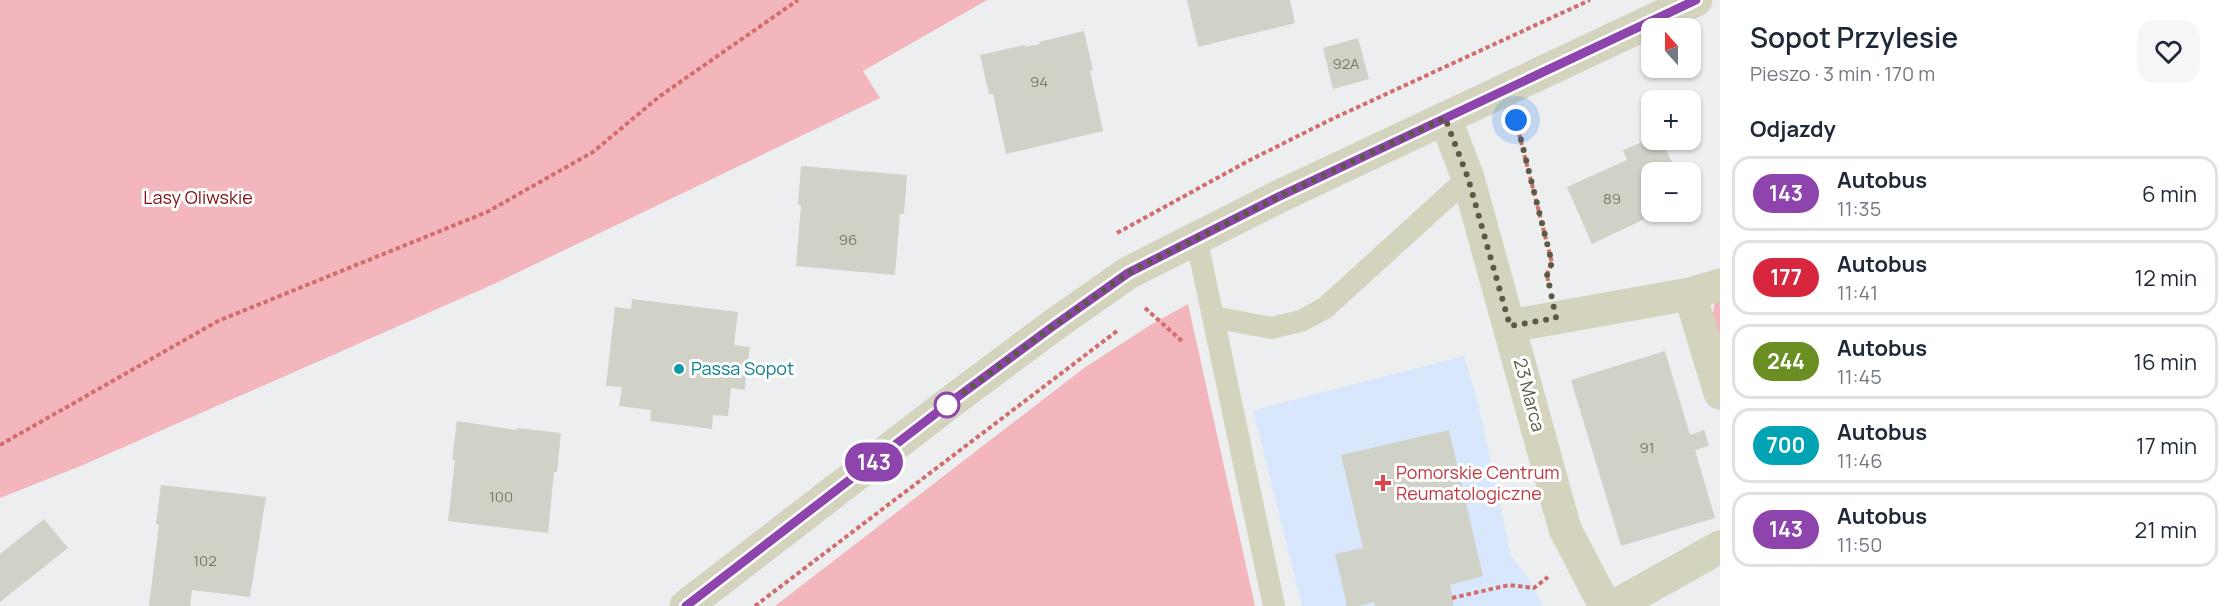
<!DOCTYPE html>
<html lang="pl">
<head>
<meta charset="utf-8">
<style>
	body { margin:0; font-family:Manrope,sans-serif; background:#f6f6f7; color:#1f2937; height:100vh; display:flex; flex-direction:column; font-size:22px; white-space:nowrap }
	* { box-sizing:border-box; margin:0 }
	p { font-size:20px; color:#747a83 }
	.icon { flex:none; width:33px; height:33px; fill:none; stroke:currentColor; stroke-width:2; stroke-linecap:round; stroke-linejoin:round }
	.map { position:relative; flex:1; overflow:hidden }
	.sheet { display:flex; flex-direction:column; background:#fff; width:510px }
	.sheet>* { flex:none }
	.badge { padding:0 12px; border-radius:20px; font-size:21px; line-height:39px }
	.needle { width:39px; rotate:339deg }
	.controls { position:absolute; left:1641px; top:18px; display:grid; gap:12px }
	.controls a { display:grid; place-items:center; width:60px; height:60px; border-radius:12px; background:#fff; box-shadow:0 2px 4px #0004; font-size:30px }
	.you { position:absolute; width:30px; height:30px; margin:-15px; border:4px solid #fff; border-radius:50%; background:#1a73e8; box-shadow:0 0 0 9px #1a73e833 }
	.map>.badge { position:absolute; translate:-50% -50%; box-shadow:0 0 0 3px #fff }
	h2 { padding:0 30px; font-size:22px; line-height:54px }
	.round { display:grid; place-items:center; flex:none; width:63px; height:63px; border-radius:18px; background:#f6f6f7 }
	.summary { display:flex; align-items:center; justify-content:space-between; height:102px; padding:0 30px }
	h1 { font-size:28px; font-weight:600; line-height:45px }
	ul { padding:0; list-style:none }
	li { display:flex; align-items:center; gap:18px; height:75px; margin:0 12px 9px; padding:0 18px; border:3px solid #e0e1e3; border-radius:18px }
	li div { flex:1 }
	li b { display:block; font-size:22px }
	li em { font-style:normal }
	li .badge { min-width:66px; font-weight:700; text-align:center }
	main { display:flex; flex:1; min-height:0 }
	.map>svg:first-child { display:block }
	.medical { fill:#d9e7fd }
	.green { fill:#f2b6bc }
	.building { fill:#d0d2c8 }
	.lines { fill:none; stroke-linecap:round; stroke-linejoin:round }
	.path { stroke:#d36d6b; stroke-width:4; stroke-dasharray:4.5 3; stroke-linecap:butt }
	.service { stroke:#d3d3be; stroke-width:22 }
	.minor { stroke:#d3d3be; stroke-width:33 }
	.line-casing { stroke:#fff; stroke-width:14 }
	.line { stroke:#8e44ad; stroke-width:9 }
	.walk { stroke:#5b5b43; stroke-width:6; stroke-dasharray:0 10.8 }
	.culture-dot { fill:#0f9aa8; stroke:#fff; stroke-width:2 }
	.stop-dot { fill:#fff; stroke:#8e44ad; stroke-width:3 }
	.health-dot { fill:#e0444e; stroke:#fff; stroke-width:2 }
	.labels { text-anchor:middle; stroke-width:6; stroke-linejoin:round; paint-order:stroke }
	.number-label { font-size:15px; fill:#787964 }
	.park-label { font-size:18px; fill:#82100f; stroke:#fff }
	.culture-label { font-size:18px; fill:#0d838f; stroke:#fff; text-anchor:start }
	.street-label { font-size:18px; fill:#5b5b43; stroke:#fff }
	.health-label { font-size:18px; fill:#be3a42; stroke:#fff; text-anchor:start }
</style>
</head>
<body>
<main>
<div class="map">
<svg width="1720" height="606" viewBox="0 0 1720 606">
	<rect width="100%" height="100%" fill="#eceef0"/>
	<path class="medical" d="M1464 356 1478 403 1511 556 1527 576 1543 606H1302L1253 410Z"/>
	<path class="green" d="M0 0H987L863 71 880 98 496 283 83 465 0 498Z
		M1720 296V355C1717 338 1706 310 1720 296Z
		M1188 304 1255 606H775L1084 368 1152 324Z"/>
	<path class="building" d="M1187 0H1290L1295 23 1198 47Z
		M1084 31 1093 70 1090 71 1103 131 1006 154 993 94H989L980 55 1025 45V47L1040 44 1039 42Z
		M1358 38 1369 79 1333 89 1323 48Z
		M1652 138V140H1661L1677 172H1652V212H1654L1655 214 1592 244 1567 187 1627 160 1623 150Z
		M801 166 907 175 904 214H900L895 275 796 266 801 205H798Z
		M632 299 738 312 734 345 750 347 748 362H751L749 376 746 375 745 390 731 388 728 416 713 415 712 429 650 421 651 410 619 406 622 387 606 386 615 307 631 309Z
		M1665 351 1690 435 1704 430 1709 446 1695 450 1715 518 1621 546 1571 380Z
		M457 421 517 430V428L561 433 557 472H554L548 533 448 521 455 460H452Z
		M1449 430 1483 576 1450 585 1454 606H1375L1374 602 1359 606H1347L1335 554 1363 548 1341 455Z
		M161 485 266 497 250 597 192 590 190 606H149L159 525 156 524Z
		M44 519 68 548 0 602V554Z"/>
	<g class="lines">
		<path class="path" d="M1517 126 1552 263 1547 274 1548 281
			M1117 233 1250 160 1332 119 1590 0
			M1145 308 1184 343
			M0 445 218 321 487 212 593 152 660 96 798 0
			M1452 598 1509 585 1534 588 1548 577
			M755 606 1117 331"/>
		<path class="service" d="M1196 237 1213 317 1271 328 1301 321 1325 308 1468 178
			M1213 317 1274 606"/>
		<path class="minor" d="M1445 118 1468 178 1565 529 1605 606
			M1690 294 1720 393
			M1510 326 1690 294 1720 285
			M686 606 948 404 1051 327 1128 273 1278 197 1696 0
			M1615 606 1720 547"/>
	</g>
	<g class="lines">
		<defs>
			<path id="line" d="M686 606 948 404 1052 327 1128 273 1278 197 1696 0"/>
		</defs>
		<use href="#line" class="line-casing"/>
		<use href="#line" class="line"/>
		<path class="walk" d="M947 405 1052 327 1128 273 1278 197 1445 118 1468 178 1510 326 1556 318 1547 274 1552 263 1516 120"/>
	</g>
	<circle class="culture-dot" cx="679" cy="369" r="6"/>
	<circle class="stop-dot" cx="947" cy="405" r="12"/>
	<path class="health-dot" d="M1380 474h6v6h6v6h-6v6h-6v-6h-6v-6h6z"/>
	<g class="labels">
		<g class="number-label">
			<text x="1346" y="69">92A</text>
			<text x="1039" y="87">94</text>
			<text x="1612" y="204">89</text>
			<text x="848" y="245">96</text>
			<text x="1647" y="453">91</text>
			<text x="501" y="502">100</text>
			<text x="205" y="566">102</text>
		</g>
		<g class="park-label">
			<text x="198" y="204">Lasy Oliwskie</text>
		</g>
		<g class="culture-label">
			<text x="691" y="375">Passa Sopot</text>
		</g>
		<g class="street-label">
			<text transform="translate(1529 395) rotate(75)" y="6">23 Marca</text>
		</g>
		<g class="health-label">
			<text x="1396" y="479">Pomorskie Centrum<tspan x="1396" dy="21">Reumatologiczne</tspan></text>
		</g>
	</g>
</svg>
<div class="controls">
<a><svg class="needle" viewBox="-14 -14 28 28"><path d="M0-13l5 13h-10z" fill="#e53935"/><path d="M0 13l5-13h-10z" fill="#747a83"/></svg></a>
<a>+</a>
<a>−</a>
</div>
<div class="you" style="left:1516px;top:120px"></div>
<b class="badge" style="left:874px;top:462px;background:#8e44ad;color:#fff">143</b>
</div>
<section class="sheet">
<div class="summary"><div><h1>Sopot Przylesie</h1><p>Pieszo · 3 min · 170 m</p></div><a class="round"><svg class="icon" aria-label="heart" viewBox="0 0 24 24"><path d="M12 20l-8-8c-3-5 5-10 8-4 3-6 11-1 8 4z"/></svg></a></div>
<h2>Odjazdy</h2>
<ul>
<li><span class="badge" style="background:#8e44ad;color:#fff">143</span><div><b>Autobus</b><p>11:35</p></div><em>6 min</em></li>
<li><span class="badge" style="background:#d7263d;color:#fff">177</span><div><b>Autobus</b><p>11:41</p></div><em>12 min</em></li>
<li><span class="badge" style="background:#6b8e23;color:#fff">244</span><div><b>Autobus</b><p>11:45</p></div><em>16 min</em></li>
<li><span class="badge" style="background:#00a3b4;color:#fff">700</span><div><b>Autobus</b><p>11:46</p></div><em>17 min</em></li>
<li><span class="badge" style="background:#8e44ad;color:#fff">143</span><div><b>Autobus</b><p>11:50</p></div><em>21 min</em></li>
</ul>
</section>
</main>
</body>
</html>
